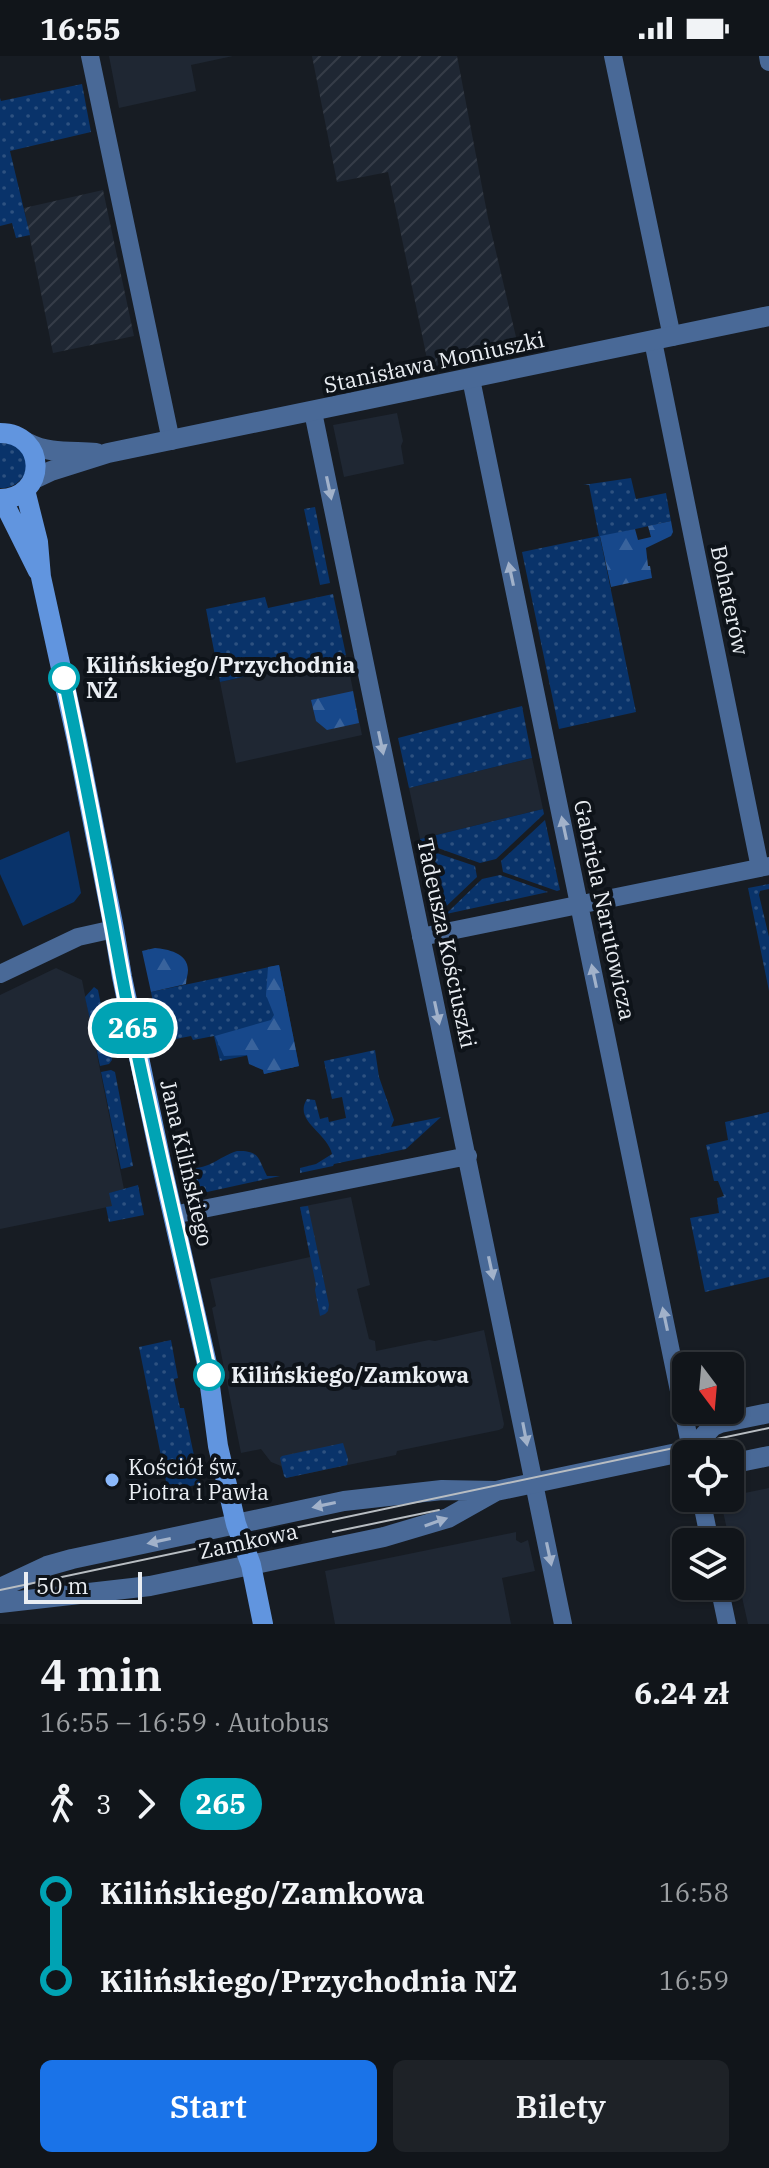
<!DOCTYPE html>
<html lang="pl">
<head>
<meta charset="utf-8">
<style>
	body { margin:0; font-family:"IBM Plex Serif",serif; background:#1e2227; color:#f1f3f6; height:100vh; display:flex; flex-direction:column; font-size:30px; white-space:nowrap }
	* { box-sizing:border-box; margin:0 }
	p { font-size:26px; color:#9c9fa2 }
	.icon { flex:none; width:44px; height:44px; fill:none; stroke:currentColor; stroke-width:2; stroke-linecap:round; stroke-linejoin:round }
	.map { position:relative; height:1568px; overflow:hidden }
	.drawer { display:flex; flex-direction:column; background:#11151a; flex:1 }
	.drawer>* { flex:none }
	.badge { padding:0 16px; border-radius:26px; font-size:28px; line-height:52px }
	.needle { width:52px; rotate:164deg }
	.controls { position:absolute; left:672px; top:1296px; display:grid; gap:16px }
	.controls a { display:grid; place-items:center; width:72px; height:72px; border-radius:12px; background:#11151a; box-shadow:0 2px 6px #0004,0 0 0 2px #303439; font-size:40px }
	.scale { position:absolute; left:24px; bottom:20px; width:118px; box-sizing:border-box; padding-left:8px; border:4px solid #eaeef3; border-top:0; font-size:22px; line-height:28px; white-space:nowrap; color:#eaeef3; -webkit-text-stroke:6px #0e1319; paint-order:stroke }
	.map>.badge { position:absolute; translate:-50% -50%; box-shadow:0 0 0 4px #fff }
	.legs { display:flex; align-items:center; gap:12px; height:88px; padding:0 40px; font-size:26px }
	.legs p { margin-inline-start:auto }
	.headline { display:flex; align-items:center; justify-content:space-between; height:136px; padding:0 40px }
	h1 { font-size:44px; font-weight:600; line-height:60px }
	.action { display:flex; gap:16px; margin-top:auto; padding:16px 40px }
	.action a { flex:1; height:92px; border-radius:12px; background:#1a73e8; color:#fff; font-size:32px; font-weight:600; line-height:92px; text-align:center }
	.action a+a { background:#1e2227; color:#f1f3f6 }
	ul { padding:0 40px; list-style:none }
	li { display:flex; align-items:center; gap:28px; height:88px; font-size:30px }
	li i { display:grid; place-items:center; width:12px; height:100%; margin:0 10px; background:currentColor }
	li i::after { content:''; width:20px; height:20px; margin:-10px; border:6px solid; border-radius:50%; background:#11151a }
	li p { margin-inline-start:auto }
	li:first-child i { background:linear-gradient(#0000 50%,currentColor 0) }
	li:last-child i { background:linear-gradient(currentColor 50%,#0000 0) }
	.status { display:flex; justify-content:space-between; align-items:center; height:56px; padding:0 40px; background:#11151a; direction:ltr }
	.status svg { height:22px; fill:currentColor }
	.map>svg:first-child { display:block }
	.built { fill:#1f2733 }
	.industrial { fill:url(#industrial-furrows) }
	.grass { fill:url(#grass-dots) }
	.forest { fill:url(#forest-firs) }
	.green { fill:#09336a }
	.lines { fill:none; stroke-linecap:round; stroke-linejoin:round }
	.minor { stroke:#496997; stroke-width:18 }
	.tertiary { stroke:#496997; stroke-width:20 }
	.secondary { stroke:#6195df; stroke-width:20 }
	.tram { stroke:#b8bdc2; stroke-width:2 }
	.oneway { fill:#a2b2ca }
	.line-1-casing { stroke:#fff; stroke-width:18 }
	.line-1 { stroke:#00a3b4; stroke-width:12 }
	.stop-1-dot { fill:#fff; stroke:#00a3b4; stroke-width:4 }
	.poi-dot { fill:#8bb9fc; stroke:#0e1319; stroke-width:3 }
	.labels { text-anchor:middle; stroke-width:8; stroke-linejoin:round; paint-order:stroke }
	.street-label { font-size:22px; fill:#eaeef3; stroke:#0e1319 }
	.stop-label { font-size:22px; font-weight:bold; fill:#eaeef3; stroke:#0e1319; text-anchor:start }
	.poi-label { font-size:22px; fill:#eaeef3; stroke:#0e1319; text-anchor:start }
</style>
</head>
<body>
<div class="status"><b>16:55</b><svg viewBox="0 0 49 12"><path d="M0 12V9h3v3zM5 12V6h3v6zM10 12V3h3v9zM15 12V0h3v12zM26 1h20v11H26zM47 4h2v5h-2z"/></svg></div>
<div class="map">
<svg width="769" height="1568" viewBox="0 0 769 1568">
	<defs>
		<pattern id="industrial-furrows" width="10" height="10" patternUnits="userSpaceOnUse" patternTransform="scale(2)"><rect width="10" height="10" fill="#1f2733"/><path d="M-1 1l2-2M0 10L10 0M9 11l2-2" fill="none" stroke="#353c47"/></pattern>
		<pattern id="grass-dots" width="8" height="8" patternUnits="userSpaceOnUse" patternTransform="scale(2)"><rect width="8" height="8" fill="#09336a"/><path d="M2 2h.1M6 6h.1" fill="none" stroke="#2d5180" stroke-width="1.8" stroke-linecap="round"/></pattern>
		<pattern id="forest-firs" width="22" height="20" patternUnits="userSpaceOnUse" patternTransform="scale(2)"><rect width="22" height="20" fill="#17488b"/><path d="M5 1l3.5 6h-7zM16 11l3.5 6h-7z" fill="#39639c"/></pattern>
	</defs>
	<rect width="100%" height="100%" fill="#171c23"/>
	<path class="built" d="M109 0H233L191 9 196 35 119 52Z
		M397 357 403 385 401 390 404 408 344 421 333 369Z
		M346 599 362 679 236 707 220 626Z
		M532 702 543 753 420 783 409 732Z
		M56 912 82 924 124 1133 110 1137 113 1150 0 1173V939Z
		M351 1141 370 1229 357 1233 369 1283 375 1285 376 1295 429 1284 435 1285 484 1274 504 1368 503 1372 499 1374 397 1395 396 1399 286 1422 281 1410 271 1406 261 1393 241 1397 212 1252 216 1250 210 1223 310 1201 300 1151Z
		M769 1432V1568H748L720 1442H730V1440Z
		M516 1476V1484L521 1487 528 1484 535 1515 502 1522 511 1568H335L325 1515Z"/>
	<path class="industrial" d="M312 0H457L488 162 520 298 430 317 388 116 337 126Z
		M103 134 134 280 53 297 24 152Z"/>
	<path class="grass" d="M82 28 91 76 10 95 30 179 16 182 12 167 0 170V42L1 45Z
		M0 387C2 387 11 388 13 388 37 397 28 433 0 432Z
		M631 422 636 443 666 437 671 465 600 481 636 656 559 673 522 496 599 480 589 429H583Z
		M315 451 330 527 320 529 304 453Z
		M333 538 346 599 220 626 206 553 265 541 268 552Z
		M522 650 532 702 409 732 398 682Z
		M543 753 544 758 496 803 480 807 421 786 420 783Z
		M545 764 560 834 557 835 503 816 501 805Z
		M422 792 475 810 477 821 436 860Z
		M500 819 548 836 446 858 482 823Z
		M769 828V833L760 835 759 839 769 881V935L748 832Z
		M279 909 299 1010 264 1018 260 997 220 1005 214 980 193 984 191 980 161 986 151 936Z
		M94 931 98 934 112 1004 109 1008 100 1010 85 941Z
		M375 994 379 1021 394 1064 391 1071 441 1061 406 1093 334 1108 333 1110 300 1117V1112L316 1108 332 1098C327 1076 293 1065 307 1043L315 1044 320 1063 328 1061 329 1066 346 1062 342 1041 332 1043 324 1005Z
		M111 1014 115 1016 133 1110 121 1113 101 1016Z
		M769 1056V1221L705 1236 690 1162 719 1157 717 1142 724 1140 718 1125H714L706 1089 728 1084 725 1066Z
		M237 1095C260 1094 258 1103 267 1120H280L198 1138 192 1133 187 1113C213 1112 216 1102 237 1095Z
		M138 1129 144 1159 109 1166 106 1151 112 1150 109 1137Z
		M308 1150 329 1249 328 1255 325 1258 320 1260 315 1234 316 1229 300 1151Z
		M171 1284 178 1322 174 1323 180 1352H184L200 1428 168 1435 139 1291Z
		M343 1387 348 1403 347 1409 286 1422 284 1420 280 1402 282 1400Z"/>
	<path class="forest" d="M671 465 673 476 671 480 646 492 648 510H650L652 522 611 531 600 480 635 473 638 484 651 481 648 470Z
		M353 635 359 667 327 674 316 665 311 644Z
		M155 892C167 893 188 897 188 914 188 919 186 923 186 928L151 936 142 895Z
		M279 909 299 1010 264 1018 263 1014 249 1008 247 999 224 1000 215 980 271 964 274 959 266 939 268 911Z"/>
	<path class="green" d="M69 775 81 837 74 846 23 870 0 818V804Z"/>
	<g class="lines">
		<path class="minor" d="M90 0 171 385
			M613 0 672 281
			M768 0 769 6
			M653 285 760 812
			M471 323 692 1398
			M313 356 563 1568
			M421 881 769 810
			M0 918 78 881 114 873
			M173 1159 468 1100
			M701 1442 710 1486
			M719 1530 727 1568"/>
		<path class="tertiary" d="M28 387C49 398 72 395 96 397
			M34 423 51 415 108 397 769 260
			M730 1408 769 1400
			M0 1532 47 1510 72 1503 344 1445 442 1434 496 1435 691 1394 713 1370 720 1367 769 1357
			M0 1547 150 1530 384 1481 448 1462 496 1435"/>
		<path class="secondary" d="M0 377C47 377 48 442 0 443
			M25 434 38 486 41 521 77 685 114 873 122 921 163 1115 207 1308 218 1390 236 1468 251 1509 263 1568
			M2 443 38 515"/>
		<path class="tram" d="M333 1476 439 1454
			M0 1534 769 1372"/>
	</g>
	<defs><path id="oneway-solid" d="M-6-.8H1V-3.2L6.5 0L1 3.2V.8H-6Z" transform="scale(2)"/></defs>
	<g class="oneway">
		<use href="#oneway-solid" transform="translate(329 432) rotate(78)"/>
		<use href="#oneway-solid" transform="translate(511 518) rotate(-102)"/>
		<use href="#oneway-solid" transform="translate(381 687) rotate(78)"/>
		<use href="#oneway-solid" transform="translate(564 772) rotate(-102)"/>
		<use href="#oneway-solid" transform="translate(594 920) rotate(-102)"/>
		<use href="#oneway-solid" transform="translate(437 957) rotate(78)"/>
		<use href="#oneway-solid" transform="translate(491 1212) rotate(78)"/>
		<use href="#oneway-solid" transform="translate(665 1263) rotate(-102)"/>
		<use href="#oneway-solid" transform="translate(525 1378) rotate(79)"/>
		<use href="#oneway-solid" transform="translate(324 1449) rotate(168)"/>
		<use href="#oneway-solid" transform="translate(436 1466) rotate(-19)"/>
		<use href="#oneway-solid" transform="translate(159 1485) rotate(168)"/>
		<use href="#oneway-solid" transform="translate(549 1498) rotate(78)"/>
	</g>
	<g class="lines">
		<defs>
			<path id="line-1" d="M64 622C85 722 104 821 122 921 147 1055 181 1186 209 1319"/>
		</defs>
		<use href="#line-1" class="line-1-casing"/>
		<use href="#line-1" class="line-1"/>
	</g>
	<g class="stop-1-dot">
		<circle cx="64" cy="622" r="14"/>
		<circle cx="209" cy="1319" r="14"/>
	</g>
	<circle class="poi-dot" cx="112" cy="1424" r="8"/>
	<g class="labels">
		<g class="street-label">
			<text transform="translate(434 306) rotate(-12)" y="8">Stanisława Moniuszki</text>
			<text transform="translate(730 544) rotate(78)" y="8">Bohaterów</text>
			<text transform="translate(605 854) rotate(78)" y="8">Gabriela Narutowicza</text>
			<text transform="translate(447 887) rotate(78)" y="8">Tadeusza Kościuszki</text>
			<text transform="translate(187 1107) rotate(77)" y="8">Jana Kilińskiego</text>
			<text transform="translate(248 1485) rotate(-12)" y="8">Zamkowa</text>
		</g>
		<g class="stop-label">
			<text x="86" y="617">Kilińskiego/Przychodnia<tspan x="86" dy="25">NŻ</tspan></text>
			<text x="231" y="1327">Kilińskiego/Zamkowa</text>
		</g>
		<g class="poi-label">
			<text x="128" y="1419">Kościół św.<tspan x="128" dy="25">Piotra i Pawła</tspan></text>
		</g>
	</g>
</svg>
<div class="controls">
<a><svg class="needle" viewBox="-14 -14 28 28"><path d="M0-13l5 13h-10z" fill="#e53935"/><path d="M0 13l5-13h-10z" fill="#9c9fa2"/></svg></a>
<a><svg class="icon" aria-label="locate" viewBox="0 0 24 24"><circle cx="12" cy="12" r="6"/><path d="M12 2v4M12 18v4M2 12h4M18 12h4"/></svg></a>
<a><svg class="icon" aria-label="layers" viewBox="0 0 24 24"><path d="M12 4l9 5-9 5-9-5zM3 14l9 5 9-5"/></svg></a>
</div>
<div class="scale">50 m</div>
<b class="badge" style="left:133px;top:972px;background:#00a3b4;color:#fff">265</b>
</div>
<section class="drawer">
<div class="headline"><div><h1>4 min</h1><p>16:55 – 16:59 · Autobus</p></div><b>6.24 zł</b></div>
<div class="legs"><svg class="icon" aria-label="walk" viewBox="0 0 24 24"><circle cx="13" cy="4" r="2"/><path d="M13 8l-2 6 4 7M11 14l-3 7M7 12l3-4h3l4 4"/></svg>3<svg class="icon" aria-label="forward" viewBox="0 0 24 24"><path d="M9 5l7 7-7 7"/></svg><b class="badge" style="background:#00a3b4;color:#fff">265</b></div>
<ul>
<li><i style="color:#00a3b4"></i><b>Kilińskiego/Zamkowa</b><p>16:58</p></li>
<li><i style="color:#00a3b4"></i><b>Kilińskiego/Przychodnia NŻ</b><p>16:59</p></li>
</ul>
<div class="action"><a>Start</a><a>Bilety</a></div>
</section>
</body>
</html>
